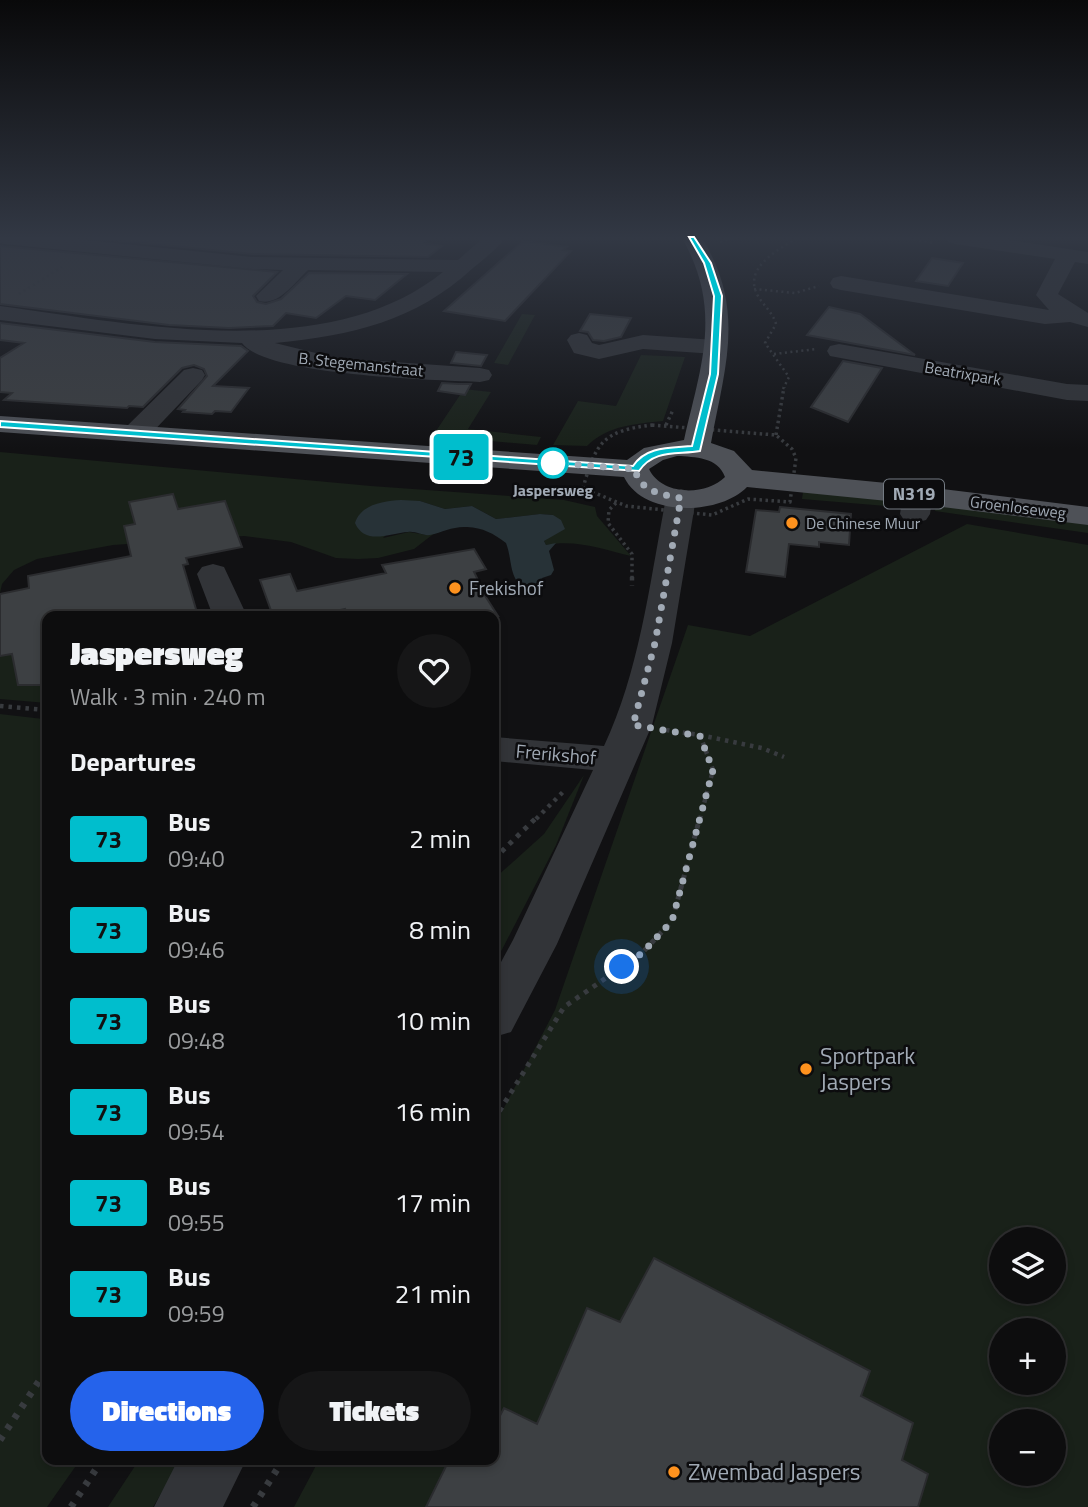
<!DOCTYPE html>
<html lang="en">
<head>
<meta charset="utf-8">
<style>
	body { margin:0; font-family:"Titillium Web",sans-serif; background:#161617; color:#f1f3f6; height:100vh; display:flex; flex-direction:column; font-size:26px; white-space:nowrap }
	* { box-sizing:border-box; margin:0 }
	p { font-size:23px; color:#9a9c9e }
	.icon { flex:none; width:38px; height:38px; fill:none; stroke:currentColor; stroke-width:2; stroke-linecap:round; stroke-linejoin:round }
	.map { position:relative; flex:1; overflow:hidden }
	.sheet { position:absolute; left:42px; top:611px; width:457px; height:854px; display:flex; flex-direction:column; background:#0d0d0e; border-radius:14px; box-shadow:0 4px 10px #0003,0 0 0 2px #2d2d2e }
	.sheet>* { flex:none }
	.badge { padding:0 14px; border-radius:5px; font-size:24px; line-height:46px }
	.fabs { position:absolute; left:989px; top:1227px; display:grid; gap:14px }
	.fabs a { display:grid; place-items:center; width:77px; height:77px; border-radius:50%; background:#0d0d0e; box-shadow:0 4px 10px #0003,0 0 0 2px #2d2d2e; font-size:35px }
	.you { position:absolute; width:35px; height:35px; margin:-18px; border:5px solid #fff; border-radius:50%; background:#1a73e8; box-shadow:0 0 0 10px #1a73e833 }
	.map>.badge { position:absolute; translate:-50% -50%; box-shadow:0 0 0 4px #fff }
	h2 { padding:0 28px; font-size:26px; line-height:63px }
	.round { display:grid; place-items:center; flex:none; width:74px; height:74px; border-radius:37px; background:#161617 }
	.headline { display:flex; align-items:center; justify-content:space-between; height:119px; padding:0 28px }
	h1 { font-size:33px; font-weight:800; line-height:52px }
	.action { display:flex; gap:14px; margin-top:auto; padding:14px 28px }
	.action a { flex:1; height:80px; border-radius:42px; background:#2563eb; color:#fff; font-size:28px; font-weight:800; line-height:80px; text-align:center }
	.action a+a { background:#161617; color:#f1f3f6 }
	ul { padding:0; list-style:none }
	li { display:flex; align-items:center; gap:21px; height:91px; padding:0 28px }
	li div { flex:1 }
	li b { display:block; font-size:26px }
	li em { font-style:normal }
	li .badge { min-width:77px; font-weight:700; text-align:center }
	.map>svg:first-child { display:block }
	.green { fill:#192119; fill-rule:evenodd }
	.water { fill:#273237 }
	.building { fill:#3d4043; stroke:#2b2c2f; stroke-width:2 }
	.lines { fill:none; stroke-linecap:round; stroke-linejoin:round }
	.path-far4 { stroke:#383b3f; stroke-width:2.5; stroke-dasharray:2 3.5; stroke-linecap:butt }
	.path-far3 { stroke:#383b3f; stroke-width:3.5; stroke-dasharray:2.5 3.5; stroke-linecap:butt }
	.path-far2 { stroke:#383b3f; stroke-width:4.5; stroke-dasharray:3.5 5; stroke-linecap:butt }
	.path-far1 { stroke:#383b3f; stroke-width:5; stroke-dasharray:4.5 6; stroke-linecap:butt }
	.path { stroke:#383b3f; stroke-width:7; stroke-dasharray:5 8; stroke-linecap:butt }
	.minor { fill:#323438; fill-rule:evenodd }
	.major { fill:#4e5157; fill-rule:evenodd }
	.line { fill:#00becd; stroke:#fff; stroke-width:2 }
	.walk { stroke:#a1aab5; stroke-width:7; stroke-dasharray:0 12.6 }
	.stop-dot { fill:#fff; stroke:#00becd; stroke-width:3.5 }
	.poi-dot { fill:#fe921e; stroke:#0c0c0e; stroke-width:2.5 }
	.labels { text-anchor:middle; stroke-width:5; stroke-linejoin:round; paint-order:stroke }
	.far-street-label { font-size:16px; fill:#a1aab5; stroke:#0c0c0e }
	.far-stop-label { font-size:16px; font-weight:bold; fill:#a1aab5; stroke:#0c0c0e }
	.far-poi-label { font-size:16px; fill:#a1aab5; stroke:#0c0c0e; text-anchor:start }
	.shield { fill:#0c0c0e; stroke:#747b83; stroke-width:2 }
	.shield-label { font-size:18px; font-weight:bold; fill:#a1aab5 }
	.poi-label { font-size:19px; fill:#a1aab5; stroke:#0c0c0e; text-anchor:start }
	.street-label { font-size:19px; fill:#a1aab5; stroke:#0c0c0e }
	.near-poi-label { font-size:23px; fill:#a1aab5; stroke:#0c0c0e; text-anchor:start }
</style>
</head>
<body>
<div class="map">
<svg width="1088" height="1507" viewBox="0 0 1088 1507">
	<rect width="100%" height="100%" fill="#111113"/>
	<path class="green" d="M522 314 535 315 508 365 494 363Z
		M641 355 685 357 663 421C636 424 608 425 587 446L553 445 578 401 616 406Z
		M464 389 491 392 468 429 541 437 537 445 480 440H430Z
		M0 452 371 486 564 500 595 507 597 516 631 556C602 549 575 539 546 545L544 541 549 537 553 515 540 514 496 519 472 506 445 509 420 501 383 538 409 532 427 535 436 532 414 549 378 558 358 559 336 558 291 542 244 536 113 545 37 559 14 570 2 584 0 593Z
		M803 492 894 500 898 504V507L802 499Z
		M944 505 1088 522V533L935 511 936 507Z
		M967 524 1088 545V1507H294L319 1460H494V1127L555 1010 688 625 750 636ZM1001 1239H1054V1292H1001ZM1001 1330H1054V1382H1001ZM1001 1421H1054V1474H1001Z
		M0 595 47 616V703L0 699Z
		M0 714 43 719 47 721V1460H80L47 1507H0Z
		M584 775 556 845 494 965V879L544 834Z
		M139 1460H181L153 1507H108Z"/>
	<path class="water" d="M401 500 420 501 445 509 472 506 496 519 540 514 553 515 561 520 565 529 544 541 546 545 556 543 549 551 554 570 551 575 542 578 545 584 527 591C508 579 513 561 506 543 493 533 483 528 467 527 453 526 443 532 430 535 423 536 416 531 408 532 390 533 365 546 355 523 361 504 384 501 401 500Z"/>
	<path class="building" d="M92 238H430L424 243 442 246 428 257 252 254Z
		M523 241 567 247 563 250 571 251 505 321 444 311Z
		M0 246 277 272 253 296 257 302 266 304 281 299 309 273 407 274 375 300 346 296 316 318 286 313 273 326 229 328 169 325 0 304Z
		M932 258 963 263 948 286 916 281Z
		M829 307 860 314 915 355 807 335Z
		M590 314 631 318 621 337 604 341 593 340 588 332 580 331Z
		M0 323 155 342 241 346 248 351 213 386 249 388 231 412 215 411 212 414 183 412 185 410 178 409 207 376 204 369 194 365 182 368 143 407 129 406 127 408 4 400 12 393 0 392V358L24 343 0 340Z
		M456 352 487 355 481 366 451 363Z
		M843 361 882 368 848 422 811 407Z
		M442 383 459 384H471L465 395 438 391Z
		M173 494 178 509 225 501 242 547 186 558 188 564 183 565 198 616H47V685H18L12 654 0 656V594L29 588 28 576 131 556 124 526 135 524 129 502Z
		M780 507 851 514 849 545 819 542V547L789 544 785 577 746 572 756 510 779 512Z
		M474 549 486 569 474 572 478 580H475L498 616H348L345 609 314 616H273L260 580 290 574 297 591 386 573 382 565Z
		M654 1258 870 1371 861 1396 913 1423 902 1460 928 1474 918 1507H426L449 1460H494V1427L504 1408 537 1424 587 1308 620 1322Z"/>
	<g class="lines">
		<path class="path-far4" d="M903 238 933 243
			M720 242 732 238
			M754 289 795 293 819 286
			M19 294 62 267
			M774 354 817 349
			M783 389 789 377 765 343 776 324C773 313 764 306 758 296 742 268 778 250 797 238"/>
		<path class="path-far3" d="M652 425 776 435 792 449 796 458 790 502 748 499 712 515 626 506 583 488C596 442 603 431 652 425Z
			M666 425 673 410
			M776 435 784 387
			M616 503 609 510 608 523 632 554V578"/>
		<path class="path-far2" d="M632 577V586
			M0 706 47 710
			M666 730 700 735 713 770 700 819
			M700 735 762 748 784 757
			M536 819 563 792"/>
		<path class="path-far1" d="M494 859 537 817
			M494 1120 564 1007 642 953 672 921 700 817"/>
		<path class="path" d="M0 1440 47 1369
			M71 1507 102 1460
			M253 1507 283 1460"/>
		<path class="minor" d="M0 238H65L252 257 458 260 483 238H505C497 249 484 259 473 268 414 322 353 335 275 343L336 358 480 368 489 370 492 375 489 380 480 382C438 380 265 376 242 343L155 339 0 320V306C135 324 328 365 443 272L308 270C294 283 279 306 259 301L256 296 283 270 252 269 4 244 0 243Z
			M945 238H996L1088 252V264L1075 262 1058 294 1088 313V327L1070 322 1045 324 841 290 833 288 830 283 833 278 841 276 1049 310 1036 295 1055 259 955 244 948 242Z
			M579 333 587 335 592 343 599 345 643 335 715 340 723 342 727 347 723 352 715 354 643 349 599 359 574 353 567 340 571 335Z
			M839 344 1067 384 1088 385V401L1067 400 830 356 827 351 830 346Z
			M193 368 202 370 205 375 202 380 146 439 136 441 126 439 122 433 126 427 184 370Z
			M918 486 928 489 933 495 930 514 926 520 915 523 904 520 900 514 903 495 908 489Z
			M681 489 691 492 696 498 672 643 652 725 557 944 511 1032 494 1037V975L513 940 593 770 494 761V737L604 746C640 670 650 580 666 498L671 492Z
			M213 564 224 567 247 616H213L197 574 202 567Z
			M178 1460H246L223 1507H154Z"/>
		<path class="major" d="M682 238H702C746 310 725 366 711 443L734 451 752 470 918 486 1088 507V525L918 504 747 487C719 516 643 517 624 477L0 432V416L627 460 644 448 684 440C701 365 723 310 682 238ZM677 456C695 457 718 457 725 477 706 496 662 496 649 469L663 460Z"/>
	</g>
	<linearGradient id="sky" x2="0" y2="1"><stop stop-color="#09090a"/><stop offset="0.53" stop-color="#323844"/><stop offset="1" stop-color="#323844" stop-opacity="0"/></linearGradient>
	<rect width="1088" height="449" fill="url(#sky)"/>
	<path class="line" d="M689 237H694L711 263 722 296 718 374 700 451C677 455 654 449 639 471L0 427V421L633 466C646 446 670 448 692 446L710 374 714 296 704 263Z"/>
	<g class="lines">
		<path class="walk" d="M553 463 635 469C639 491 662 495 681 498L655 643 633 725 700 736 713 770 672 921 642 953 622 967"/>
	</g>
	<circle class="stop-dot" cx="553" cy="463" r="14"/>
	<g class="poi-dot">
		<circle cx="792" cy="523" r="7"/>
		<circle cx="455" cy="588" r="7"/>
		<circle cx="806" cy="1069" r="7"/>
		<circle cx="674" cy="1472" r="7"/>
	</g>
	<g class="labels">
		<g class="far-street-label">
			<text transform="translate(361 364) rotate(6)" y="6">B. Stegemanstraat</text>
			<text transform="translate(963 373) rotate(10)" y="6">Beatrixpark</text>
			<text transform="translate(1018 507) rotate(7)" y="6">Groenloseweg</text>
		</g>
		<g class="far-stop-label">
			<text x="553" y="496">Jaspersweg</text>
		</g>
		<g class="far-poi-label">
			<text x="806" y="529">De Chinese Muur</text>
		</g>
		<rect class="shield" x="884" y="479.5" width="60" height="29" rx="5"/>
		<g class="shield-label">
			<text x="914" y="500">N319</text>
		</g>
		<g class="poi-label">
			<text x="469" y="595">Frekishof</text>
		</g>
		<g class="street-label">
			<text transform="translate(556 754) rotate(5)" y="7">Frerikshof</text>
		</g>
		<g class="near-poi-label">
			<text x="820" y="1064">Sportpark<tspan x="820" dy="26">Jaspers</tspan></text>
			<text x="688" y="1480">Zwembad Jaspers</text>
		</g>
	</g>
</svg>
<div class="fabs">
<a><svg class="icon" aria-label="layers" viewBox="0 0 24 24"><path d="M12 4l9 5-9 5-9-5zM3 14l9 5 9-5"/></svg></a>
<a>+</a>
<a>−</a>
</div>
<div class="you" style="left:622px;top:967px"></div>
<b class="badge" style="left:461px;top:457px;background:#00becd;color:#111">73</b>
<section class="sheet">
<div class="headline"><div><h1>Jaspersweg</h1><p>Walk · 3 min · 240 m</p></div><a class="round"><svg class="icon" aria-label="heart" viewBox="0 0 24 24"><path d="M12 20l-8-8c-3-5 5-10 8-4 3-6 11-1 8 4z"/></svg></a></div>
<h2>Departures</h2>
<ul>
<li><span class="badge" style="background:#00becd;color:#111">73</span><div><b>Bus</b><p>09:40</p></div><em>2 min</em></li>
<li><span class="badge" style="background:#00becd;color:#111">73</span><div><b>Bus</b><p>09:46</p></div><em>8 min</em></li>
<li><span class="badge" style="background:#00becd;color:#111">73</span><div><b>Bus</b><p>09:48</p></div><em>10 min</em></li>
<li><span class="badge" style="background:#00becd;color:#111">73</span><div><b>Bus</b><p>09:54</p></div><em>16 min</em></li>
<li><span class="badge" style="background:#00becd;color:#111">73</span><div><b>Bus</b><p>09:55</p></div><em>17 min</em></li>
<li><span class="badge" style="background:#00becd;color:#111">73</span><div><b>Bus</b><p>09:59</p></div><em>21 min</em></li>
</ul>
<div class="action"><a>Directions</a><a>Tickets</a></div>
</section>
</div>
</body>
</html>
